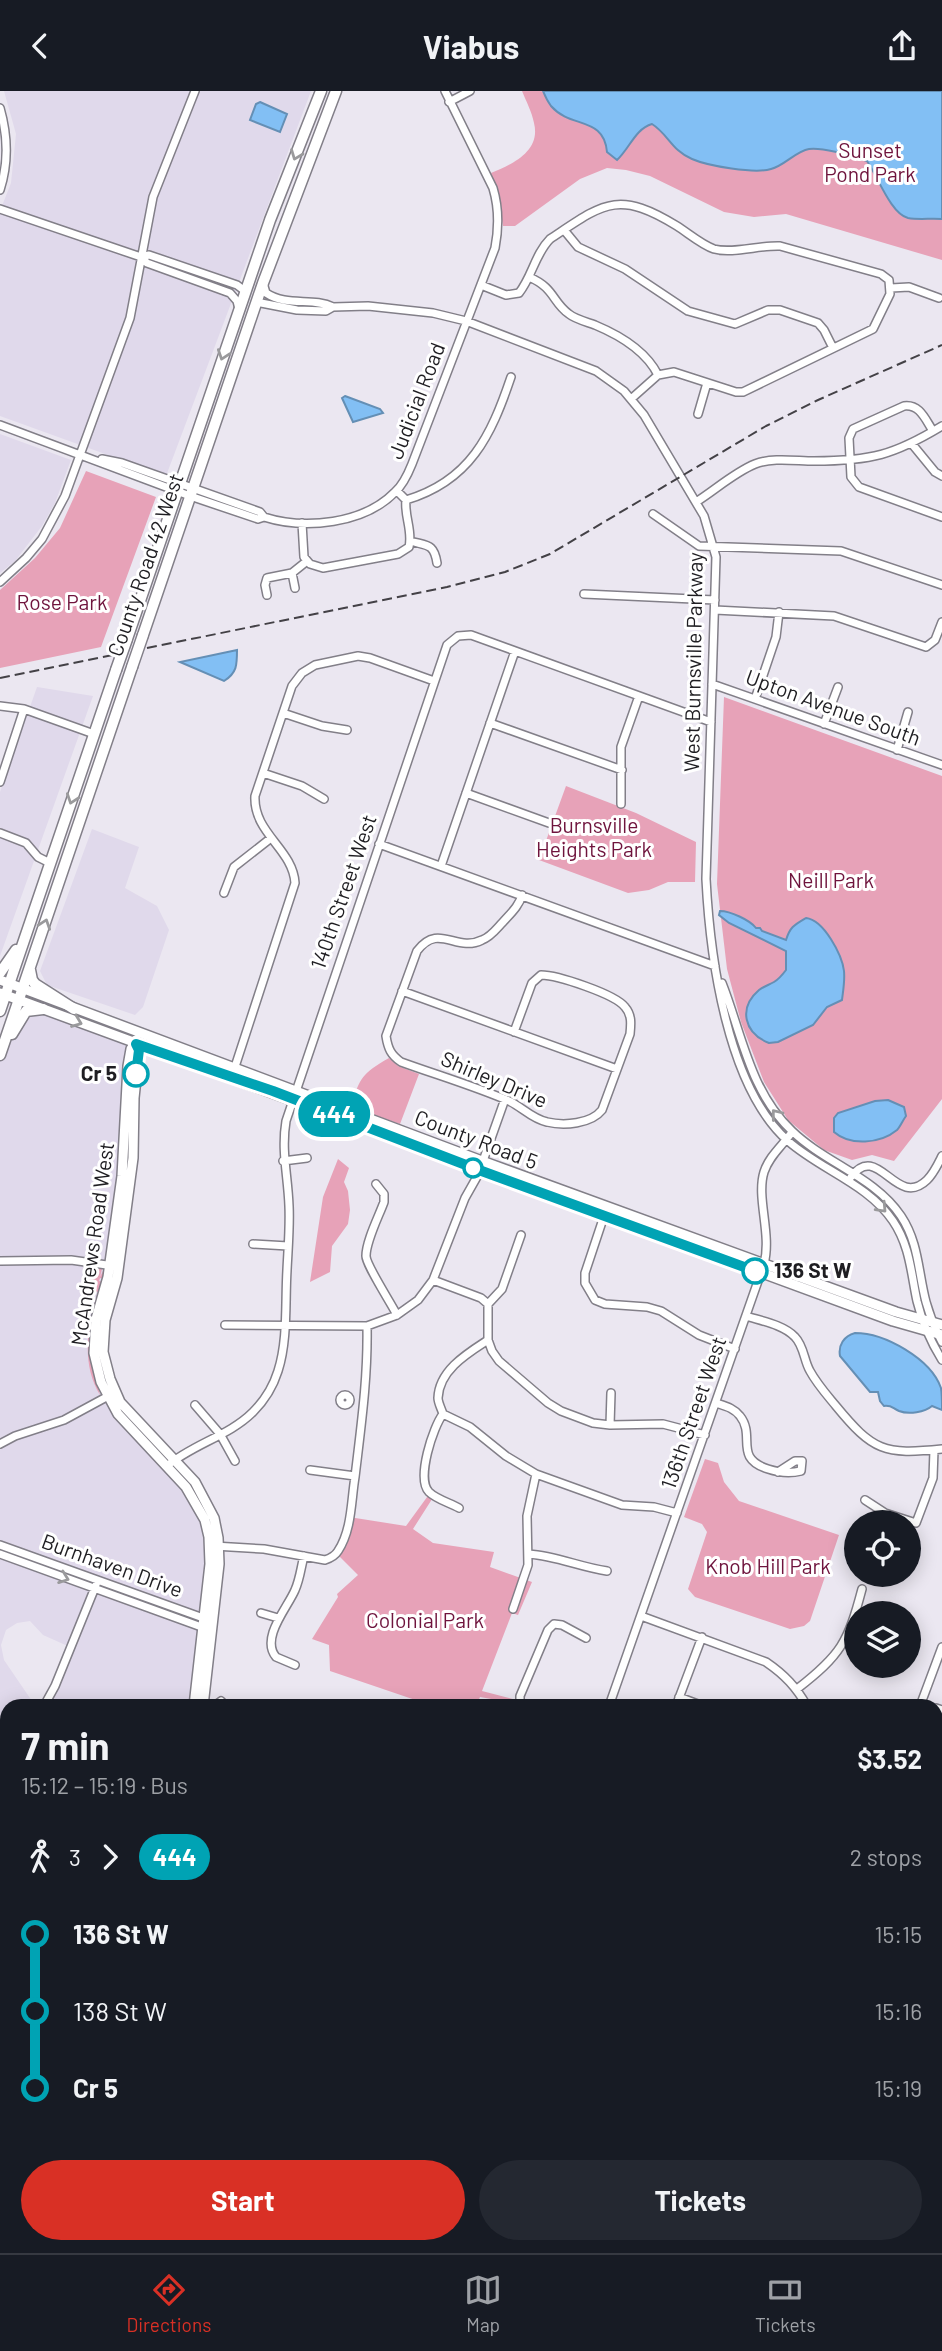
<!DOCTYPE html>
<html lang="en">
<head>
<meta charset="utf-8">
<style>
	body { margin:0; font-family:Barlow,sans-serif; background:#242831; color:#f1f3f6; height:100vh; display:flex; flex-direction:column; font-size:26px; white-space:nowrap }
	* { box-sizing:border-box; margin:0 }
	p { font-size:23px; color:#9ea1a6 }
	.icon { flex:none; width:38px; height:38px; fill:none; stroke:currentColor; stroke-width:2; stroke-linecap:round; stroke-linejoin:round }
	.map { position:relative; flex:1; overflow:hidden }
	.details { position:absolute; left:0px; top:1608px; width:943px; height:555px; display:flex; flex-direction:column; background:#171b24; border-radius:21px 21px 0 0; box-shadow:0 4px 18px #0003 }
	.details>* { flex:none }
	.badge { padding:0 14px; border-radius:23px; font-size:24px; line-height:46px }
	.buttons { position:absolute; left:844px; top:1419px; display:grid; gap:14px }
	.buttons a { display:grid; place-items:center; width:77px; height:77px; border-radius:50%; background:#171b24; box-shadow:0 4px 18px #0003; font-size:35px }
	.map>.badge { position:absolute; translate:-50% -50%; box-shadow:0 0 0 4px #fff }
	.legs { display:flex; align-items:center; gap:10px; height:77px; padding:0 21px; font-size:23px }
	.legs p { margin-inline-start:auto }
	.overview { display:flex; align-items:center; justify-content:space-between; height:119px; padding:0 21px }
	h1 { font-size:38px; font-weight:700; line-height:52px }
	.cta { display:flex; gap:14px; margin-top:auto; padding:14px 21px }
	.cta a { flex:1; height:80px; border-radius:42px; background:#d93025; color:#fff; font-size:28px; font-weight:700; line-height:80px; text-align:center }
	.cta a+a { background:#242831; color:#f1f3f6 }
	ul { padding:0 21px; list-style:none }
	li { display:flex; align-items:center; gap:24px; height:77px; font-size:26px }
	li i { display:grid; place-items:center; width:10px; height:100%; margin:0 9px; background:currentColor }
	li i::after { content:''; width:18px; height:18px; margin:-9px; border:5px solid; border-radius:50%; background:#171b24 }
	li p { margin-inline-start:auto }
	li:first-child i { background:linear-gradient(#0000 50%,currentColor 0) }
	li:last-child i { background:linear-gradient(currentColor 50%,#0000 0) }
	header { display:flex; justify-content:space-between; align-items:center; height:91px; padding:0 21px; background:#171b24; font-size:32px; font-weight:700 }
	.tab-bar { display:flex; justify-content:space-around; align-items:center; height:98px; border-top:2px solid #363941; background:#171b24; font-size:19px; color:#9ea1a6 }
	.tab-bar a { display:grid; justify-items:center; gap:4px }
	.tab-bar .selected { color:#d93025 }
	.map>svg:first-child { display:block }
	.built { fill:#e0d9eb }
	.green { fill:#e7a2b8 }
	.water { fill:#82bff4; stroke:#648fb5; stroke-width:2 }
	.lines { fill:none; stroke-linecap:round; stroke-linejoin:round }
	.minor-casing { stroke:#827f88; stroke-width:10 }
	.major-casing { stroke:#827f88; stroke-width:12 }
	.highway-casing { stroke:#827f88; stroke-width:13 }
	.minor { stroke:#fff; stroke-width:7 }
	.major { stroke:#fff; stroke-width:9 }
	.highway { stroke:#fff; stroke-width:10 }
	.rail { stroke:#434146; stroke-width:2; stroke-dasharray:10 5; stroke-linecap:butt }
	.highway-bridge-casing { stroke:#827f88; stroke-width:13; stroke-linecap:butt }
	.highway-bridge { stroke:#fff; stroke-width:10 }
	.oneway { stroke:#9a9a9c }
	.line-1-casing { stroke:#fff; stroke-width:16 }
	.line-1 { stroke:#00a3b4; stroke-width:10 }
	.stop-1-dot { fill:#fff; stroke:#00a3b4; stroke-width:3.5 }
	.labels { text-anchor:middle; stroke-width:6; stroke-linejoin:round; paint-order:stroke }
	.park-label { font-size:21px; fill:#6f143d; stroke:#fff }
	.street-label { font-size:21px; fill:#1f1e22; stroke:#fff }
	.stop-label { font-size:21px; font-weight:bold; fill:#1f1e22; stroke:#fff; text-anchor:end }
</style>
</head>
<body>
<header><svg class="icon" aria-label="back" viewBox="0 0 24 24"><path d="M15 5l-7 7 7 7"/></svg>Viabus<svg class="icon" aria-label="share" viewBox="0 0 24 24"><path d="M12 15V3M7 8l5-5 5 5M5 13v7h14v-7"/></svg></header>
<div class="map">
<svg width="942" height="2162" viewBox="0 0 942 2162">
	<rect width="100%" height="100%" fill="#ebe7f1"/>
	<path class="built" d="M4 0H311L166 385 0 325V120L11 92 16 43Z
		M0 343 71 369 55 412 42 435 15 470 0 482Z
		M37 596 93 605 0 865V701Z
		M92 738 139 756 125 797 157 815 169 839 143 916 135 924 47 894 40 880Z
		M19 909 136 952 131 958 122 1085 96 1228 107 1307 180 1389 209 1446 204 1527 0 1454V963Z
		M0 1463 203 1537 194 1615H44L70 1556 43 1544 30 1530 17 1532 6 1539 1 1554 4 1569 34 1613 39 1615H7V1737L0 1734Z
		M0 1745 7 1747V1853H0Z"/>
	<path class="green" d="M522 0H942V169L786 123 754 126 724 121 650 85 626 79 607 77 580 88 515 135H503L497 99 491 82C513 73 541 60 534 32 532 21 526 10 522 0Z
		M86 380 156 406 101 556 0 577V499L35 467 60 437Z
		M724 606 942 685V1008L894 1070 872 1064 852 1069 824 1059 788 1029 764 991 741 931 727 878 717 793Z
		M566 695 636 722 696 751 695 791H668L649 799 628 802 539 769Z
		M389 967 398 975 419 983 400 1033 350 1016C361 986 361 983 389 967Z
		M338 1068 349 1077 344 1091 348 1100 350 1119 348 1133 332 1155 330 1181 310 1191 323 1106Z
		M92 1177 102 1178 100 1186 103 1180 104 1188 100 1187 99 1190 103 1191 95 1284 100 1304C81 1273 87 1234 98 1201L90 1199 88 1180Z
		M705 1368 718 1372 724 1391 739 1410 839 1444 810 1530 804 1535 790 1538 695 1506 688 1498 707 1441 702 1433 684 1426Z
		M430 1402 434 1405 413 1438 433 1452 494 1461 490 1476 532 1491 518 1524 512 1522 482 1600 520 1610V1613L480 1606 476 1615H433L330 1580 329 1554 312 1548 338 1506 337 1503 358 1484 336 1462 349 1426 406 1435Z"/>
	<path class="water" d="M543 0H942V128C931 127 919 129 908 127 891 123 878 86 867 70 852 65 825 56 809 58 796 60 784 75 771 78 755 83 708 75 692 68 672 60 668 43 652 33 635 38 630 57 617 69L607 61C604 25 571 38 551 15 548 11 545 5 543 0Z
		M260 11 287 23 280 41 250 29 256 13Z
		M345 305 380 318 383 322 353 331 342 307Z
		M237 559C237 574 237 582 224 590L180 571Z
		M720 820C730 820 750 829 756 837H760L762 840 786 849C790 836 794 834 806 827 824 829 842 864 844 880 845 890 843 900 842 909L827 916 813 934 778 951 769 952C744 942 738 917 759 899 764 895 769 894 774 891 779 888 783 883 786 879V860L729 832 719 824Z
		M888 1009 904 1016 906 1025C903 1029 900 1036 897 1039 880 1053 850 1055 834 1041V1027L838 1022 875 1010Z
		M855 1242C885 1242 931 1268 941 1297 942 1303 942 1312 942 1319L932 1315C925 1321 909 1324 899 1320 892 1317 892 1314 884 1315L880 1310 878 1301H870L840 1265C838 1254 844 1245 855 1242Z"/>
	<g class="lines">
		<defs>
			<path id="minor" d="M449 11 470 0
				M0 17C8 45 9 71 0 99
				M0 118 141 166 147 172 230 202 237 210 239 218
				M564 139 578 156 625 178 688 220 735 233 768 219H780L818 232 824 239 833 257
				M141 166 149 164 237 194 245 200
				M529 186C555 197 552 211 569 223 575 228 587 231 595 234 619 244 646 260 658 284
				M263 192 266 202C287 216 313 206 333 216
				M481 194 506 204 519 202C532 186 535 163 550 148 603 113 617 98 677 135 688 142 702 154 714 158 732 163 760 154 780 155L881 183 889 189 890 203 873 238 743 301H736L674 281 658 284 631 308
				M891 197 909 196 939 207
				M256 211 297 219 326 220 333 216 368 215 433 222 466 230 596 280 624 300 644 324 704 425 716 466 706 788C710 866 727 996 788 1050 821 1079 868 1093 893 1130 910 1155 911 1182 917 1210 922 1231 931 1251 942 1269
				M698 323 707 292
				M0 334 190 405 258 428 264 426C305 439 364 433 395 401 403 394 408 383 412 373L495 157C499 136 499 117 493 97L445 0
				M933 340C925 328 920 313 904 315L853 338 849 347 851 386 859 396 942 426
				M912 353 935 381 942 385
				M102 368 122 372 260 421 264 426
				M397 400 406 409C470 390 491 345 511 286
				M696 411C715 399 735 381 755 373 773 366 796 370 814 370 871 370 894 364 942 335
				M653 423 699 455 841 460 942 494
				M302 432 304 466 310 473 323 477 398 463 409 456C413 440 404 425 406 409
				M410 450C427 455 434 452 437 472
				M292 482 295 497
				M0 491 26 467 42 448 65 405 130 227 153 106 195 0
				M584 503 715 509
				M267 504 265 494 267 487 292 482 307 470
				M715 519 834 525 926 556 935 549 942 531
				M712 593 942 674
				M755 608 776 546 779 521
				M0 615 24 618 94 643
				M283 622 322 635 347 639
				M490 632 622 679
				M824 633 838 596
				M897 659 908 621
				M263 682 302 695 324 708
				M0 691 24 618
				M466 702 549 732
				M621 713V656L639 605
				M0 742 26 752 38 766 50 772
				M379 753 715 875
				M441 775 515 560
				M224 802 234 776 271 747
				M722 892C742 943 750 1001 792 1040 825 1072 875 1086 901 1125 919 1152 918 1181 926 1211 930 1225 935 1238 942 1251
				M402 900 617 978
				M514 941 532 892 541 884C557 884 615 903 625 916 632 924 631 933 630 943L602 1019C591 1033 564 1035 547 1031 532 1028 522 1016 509 1010 474 995 437 984 401 971 391 964 388 958 386 945L417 860C439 831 456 862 482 849 491 846 497 837 503 831 511 822 519 815 522 804
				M232 985 295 792C293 758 253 742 255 705L292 595 302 582 315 574 358 565 370 567 434 590
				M283 1070 307 1067
				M851 1086C878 1049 896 1119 927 1089 934 1082 938 1073 942 1065
				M376 1093 384 1103V1111C379 1125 366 1150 366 1165 366 1174 391 1212 397 1224
				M604 1125 585 1182V1192L595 1209 605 1213 647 1216 661 1220 699 1244 735 1258
				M521 1144 502 1198 488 1213V1249L492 1260 499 1270 548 1312 561 1320 593 1332 610 1334 663 1333 705 1344
				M253 1153 288 1155
				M0 1170 71 1169 114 1175
				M433 1189 481 1207 488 1213
				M746 1225C762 1230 784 1234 795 1246 804 1255 804 1270 810 1280 817 1293 827 1304 836 1315 873 1360 884 1364 942 1358
				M225 1234 367 1235 397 1224 418 1209 433 1189 465 1107 478 1084 505 1008
				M340 1309a5 5 0 1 1 10 0a5 5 0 1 1-10 0Z
				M716 1312C725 1315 734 1317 740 1325 756 1345 733 1367 768 1378 780 1382 789 1383 801 1380L802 1370H795L778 1381
				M195 1314 220 1343 235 1370
				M443 1323 470 1336 506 1365 536 1383 622 1414 654 1416 677 1422
				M610 1334 611 1302
				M0 1353 15 1345 64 1329 112 1303
				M167 1375C193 1353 229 1345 253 1321 264 1310 273 1296 278 1280 288 1249 285 1212 287 1179 288 1158 290 1136 289 1115 288 1085 281 1060 286 1030L447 554 458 545 471 544 711 631
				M310 1379 355 1385
				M865 1409 885 1422 916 1432 933 1387 934 1359
				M459 1417C450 1412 436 1408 429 1401 416 1388 433 1336 443 1323 442 1319 438 1312 438 1307 439 1279 468 1262 488 1249
				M0 1454 206 1528
				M214 1455 264 1458 325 1469C331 1467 335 1465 338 1460 352 1439 351 1410 355 1386 361 1335 368 1287 367 1235
				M0 1463 207 1538
				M529 1463C556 1465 580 1476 607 1480
				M513 1518 528 1474 527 1425 536 1383
				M261 1522 278 1527
				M641 1525 766 1571C785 1584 796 1596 807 1615
				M295 1574 276 1566C260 1547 288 1516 295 1499 300 1488 301 1476 304 1465
				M797 1598C841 1564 848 1551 862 1498
				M679 1606 703 1615
				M44 1615 55 1595 96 1494
				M214 1615 221 1610 226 1615
				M524 1615 520 1614V1605L548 1539 554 1533 562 1534 586 1547
				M609 1615 764 1173C772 1143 756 1107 764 1081 769 1065 783 1054 792 1041
				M676 1615 702 1546
				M920 1615 942 1556
				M936 1617 942 1619
				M936 1696H942
				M0 1714 7 1696
				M0 1734 7 1737
				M0 1745 7 1747
				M936 1773 942 1776
				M936 1868 942 1869
				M0 1993 7 1994
				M936 1995 942 1997
				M936 2124 942 2123
				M0 2146 7 2151
				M227 2156 228 2162
				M496 2156 515 2162
				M12 2162 23 2159 32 2162
				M149 2162 154 2156
				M397 2162 399 2156
				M544 2162 548 2156
				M641 2162 644 2156
				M715 2162 718 2156
				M791 2162 792 2156
				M898 2162 902 2156"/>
			<path id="major" d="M0 889 482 1070 896 1221 942 1234
				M0 902 893 1230 942 1244
				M136 949 139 959 134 1007 133 1067 117 1187 105 1229 103 1261 110 1288 120 1311 195 1391 214 1427 218 1447 219 1473 203 1615
				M136 952 131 958 128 975 122 1085 108 1186 96 1228 94 1262 101 1291 118 1323 186 1396 205 1429 209 1446 210 1473 194 1615
				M75 2162 76 2156
				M84 2162 85 2156"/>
			<path id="highway" d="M143 544 263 192 336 0
				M127 548 270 129 321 0
				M30 879 32 889 35 893 74 918
				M0 882 16 859
				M0 920 116 579
				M12 943 26 920 43 918
				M0 964 132 576
				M0 1877H7
				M0 1890H7
				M936 2018 942 2020
				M936 2031 942 2034"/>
		</defs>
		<use href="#minor" class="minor-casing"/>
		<use href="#major" class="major-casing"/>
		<use href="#highway" class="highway-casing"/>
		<use href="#minor" class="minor"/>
		<use href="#major" class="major"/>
		<use href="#highway" class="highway"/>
		<path class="rail" d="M0 587 447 496 505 481 550 463 766 335 818 309 942 254"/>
		<defs>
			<path id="highway-bridge" d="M132 576 143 544
				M116 579 127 548"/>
		</defs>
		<use href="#highway-bridge" class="highway-bridge-casing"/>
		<use href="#highway-bridge" class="highway-bridge"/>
	</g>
	<defs><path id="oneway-chevron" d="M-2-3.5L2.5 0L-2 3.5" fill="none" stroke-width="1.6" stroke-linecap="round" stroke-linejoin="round" transform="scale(1.75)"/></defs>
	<g class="oneway">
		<use href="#oneway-chevron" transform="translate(296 64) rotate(111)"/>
		<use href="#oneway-chevron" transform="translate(223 264) rotate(109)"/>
		<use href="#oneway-chevron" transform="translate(72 708) rotate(109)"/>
		<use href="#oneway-chevron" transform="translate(45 833) rotate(-71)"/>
		<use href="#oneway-chevron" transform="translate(77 931) rotate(21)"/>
		<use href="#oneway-chevron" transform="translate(776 1023) rotate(-128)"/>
		<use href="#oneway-chevron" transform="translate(882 1117) rotate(47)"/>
		<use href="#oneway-chevron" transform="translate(64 1487) rotate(20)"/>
	</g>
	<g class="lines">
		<defs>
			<path id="line-1" d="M136 983 139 959 136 953 273 1000 479 1079 755 1180"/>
		</defs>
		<use href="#line-1" class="line-1-casing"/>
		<use href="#line-1" class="line-1"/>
	</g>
	<g class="stop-1-dot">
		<circle cx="136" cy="983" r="12"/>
		<circle cx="473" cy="1077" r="9"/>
		<circle cx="755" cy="1180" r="12"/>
	</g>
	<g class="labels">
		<g class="park-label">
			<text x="870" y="67">Sunset<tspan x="870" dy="24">Pond Park</tspan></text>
			<text x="62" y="519">Rose Park</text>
			<text x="594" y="742">Burnsville<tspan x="594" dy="24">Heights Park</tspan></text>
			<text x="831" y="797">Neill Park</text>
			<text x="768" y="1483">Knob Hill Park</text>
			<text x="425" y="1537">Colonial Park</text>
		</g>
		<g class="street-label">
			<text transform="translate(417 310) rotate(-69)" y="7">Judicial Road</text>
			<text transform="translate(146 474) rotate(-71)" y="7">County Road 42 West</text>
			<text transform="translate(694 571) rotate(-89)" y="7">West Burnsville Parkway</text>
			<text transform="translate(833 617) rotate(20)" y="7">Upton Avenue South</text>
			<text transform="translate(344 801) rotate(-71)" y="7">140th Street West</text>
			<text transform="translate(494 989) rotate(23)" y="7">Shirley Drive</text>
			<text transform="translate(476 1049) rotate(21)" y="7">County Road 5</text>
			<text transform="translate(93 1153) rotate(-82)" y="7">McAndrews Road West</text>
			<text transform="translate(694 1322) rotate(-71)" y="7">136th Street West</text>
			<text transform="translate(112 1475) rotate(20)" y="7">Burnhaven Drive</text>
		</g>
		<g class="stop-label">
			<text x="117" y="990">Cr 5</text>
			<text x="774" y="1187" text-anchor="start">136 St W</text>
		</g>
	</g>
</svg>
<div class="buttons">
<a><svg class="icon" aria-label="locate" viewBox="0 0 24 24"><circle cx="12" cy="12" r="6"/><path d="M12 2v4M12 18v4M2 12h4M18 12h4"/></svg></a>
<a><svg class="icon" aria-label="layers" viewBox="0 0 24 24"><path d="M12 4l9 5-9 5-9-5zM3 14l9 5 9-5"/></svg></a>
</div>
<b class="badge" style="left:334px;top:1023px;background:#00a3b4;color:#fff">444</b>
<section class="details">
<div class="overview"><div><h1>7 min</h1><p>15:12 – 15:19 · Bus</p></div><b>$3.52</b></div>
<div class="legs"><svg class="icon" aria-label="walk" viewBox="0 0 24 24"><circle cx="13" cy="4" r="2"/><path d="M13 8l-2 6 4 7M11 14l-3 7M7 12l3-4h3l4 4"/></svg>3<svg class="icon" aria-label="forward" viewBox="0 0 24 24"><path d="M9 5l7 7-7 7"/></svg><b class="badge" style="background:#00a3b4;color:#fff">444</b><p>2 stops</p></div>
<ul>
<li><i style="color:#00a3b4"></i><b>136 St W</b><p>15:15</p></li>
<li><i style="color:#00a3b4"></i><span>138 St W</span><p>15:16</p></li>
<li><i style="color:#00a3b4"></i><b>Cr 5</b><p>15:19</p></li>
</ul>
<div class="cta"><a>Start</a><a>Tickets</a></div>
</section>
</div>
<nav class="tab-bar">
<a class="selected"><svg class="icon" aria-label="directions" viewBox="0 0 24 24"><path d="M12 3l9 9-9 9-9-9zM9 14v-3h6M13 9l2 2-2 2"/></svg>Directions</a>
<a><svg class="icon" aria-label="map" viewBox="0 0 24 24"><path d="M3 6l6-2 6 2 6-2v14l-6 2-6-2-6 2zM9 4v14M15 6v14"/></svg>Map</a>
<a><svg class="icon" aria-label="tickets" viewBox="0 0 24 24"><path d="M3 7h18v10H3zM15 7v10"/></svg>Tickets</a>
</nav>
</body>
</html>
